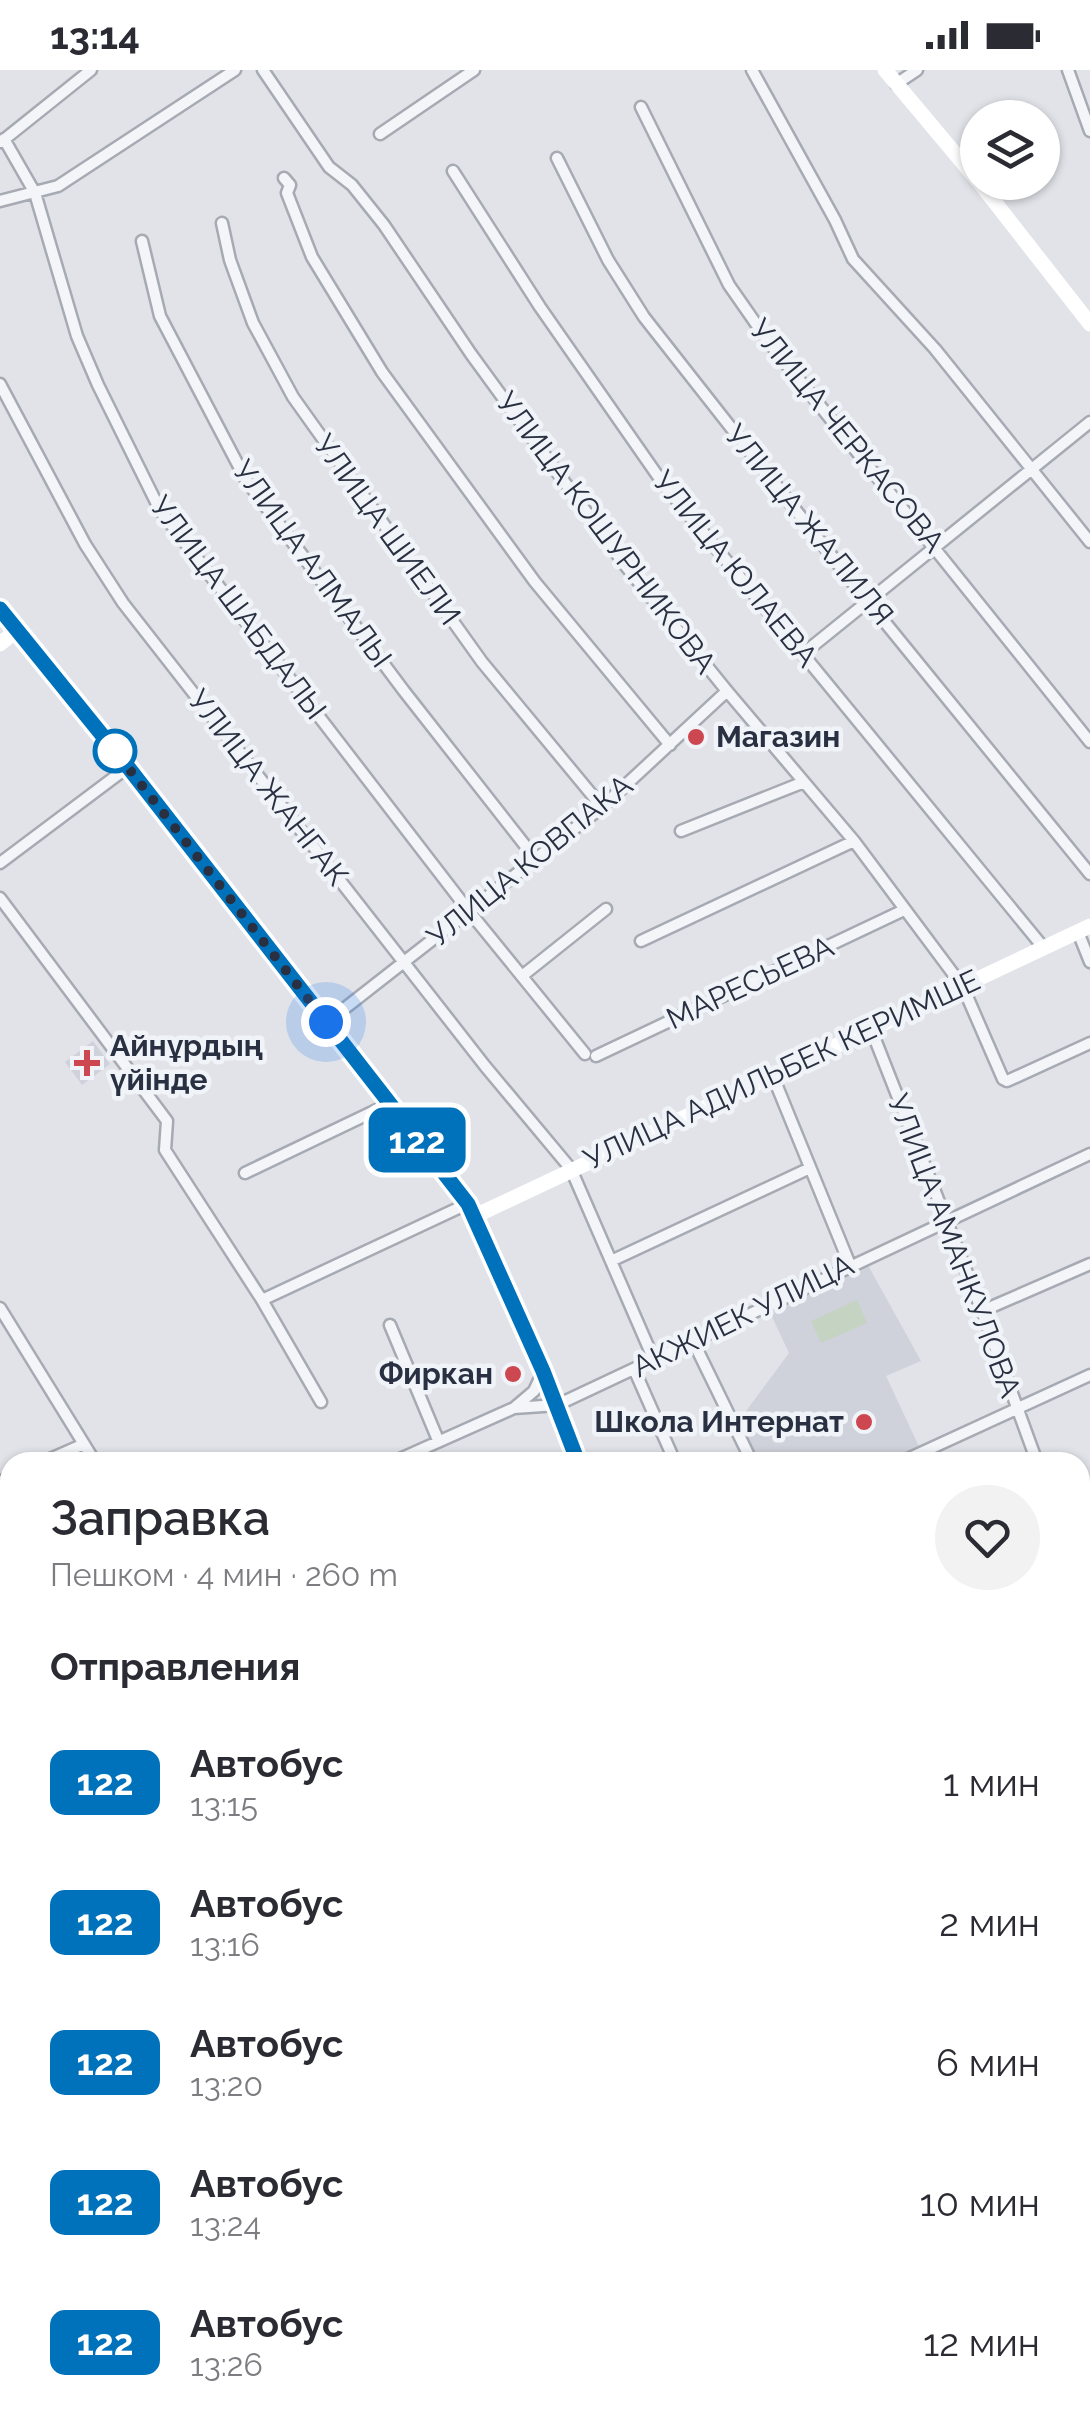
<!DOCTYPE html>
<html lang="ru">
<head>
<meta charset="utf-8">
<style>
	body { margin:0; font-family:Raleway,sans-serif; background:#f2f2f3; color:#2b2b33; height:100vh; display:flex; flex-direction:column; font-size:38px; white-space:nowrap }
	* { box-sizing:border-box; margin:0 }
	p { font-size:32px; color:#7c7c81 }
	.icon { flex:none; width:55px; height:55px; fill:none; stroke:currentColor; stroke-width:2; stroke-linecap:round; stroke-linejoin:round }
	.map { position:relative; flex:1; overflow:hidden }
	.side { position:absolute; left:0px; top:1382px; width:1090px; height:982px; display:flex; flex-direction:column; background:#fff; border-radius:30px 30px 0 0; box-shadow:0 2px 8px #0004 }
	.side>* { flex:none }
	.badge { padding:0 20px; border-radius:15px; font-size:35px; line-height:65px }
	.fabs { position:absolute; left:960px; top:30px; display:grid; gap:20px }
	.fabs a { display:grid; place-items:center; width:100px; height:100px; border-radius:50%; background:#fff; box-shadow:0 2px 8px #0004; font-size:50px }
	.you { position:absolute; width:50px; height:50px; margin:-25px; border:8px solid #fff; border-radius:50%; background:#1a73e8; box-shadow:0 0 0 15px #1a73e833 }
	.map>.badge { position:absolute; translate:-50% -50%; box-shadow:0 0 0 5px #fff }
	h2 { padding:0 50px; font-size:38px; line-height:90px }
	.round { display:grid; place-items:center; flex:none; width:105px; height:105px; border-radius:52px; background:#f2f2f3 }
	.summary { display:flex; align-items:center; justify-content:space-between; height:170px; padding:0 50px }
	h1 { font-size:48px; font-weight:600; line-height:75px }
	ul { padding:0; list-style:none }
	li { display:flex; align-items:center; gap:30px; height:140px; padding:0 50px }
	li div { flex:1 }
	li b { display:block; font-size:38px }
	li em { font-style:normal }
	li .badge { min-width:110px; font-weight:700; text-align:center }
	.status { display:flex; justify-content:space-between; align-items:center; height:70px; padding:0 50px; background:#fff; direction:ltr }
	.status svg { height:28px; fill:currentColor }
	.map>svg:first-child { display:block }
	.built { fill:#cfd2db }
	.industrial { fill:url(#industrial-grid) }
	.grass { fill:#c5d3c2 }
	.park { fill:url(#park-crowns) }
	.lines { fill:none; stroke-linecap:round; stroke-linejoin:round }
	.street-casing { stroke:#a6aab3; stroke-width:15 }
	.street { stroke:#f3f5f8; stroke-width:10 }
	.secondary { stroke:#fff; stroke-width:15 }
	.line-casing { stroke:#fff; stroke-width:22 }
	.line { stroke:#0072bc; stroke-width:15 }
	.walk { stroke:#293041; stroke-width:10; stroke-dasharray:0 18 }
	.poi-dot { fill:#cd4750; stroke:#f0f3f7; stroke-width:4 }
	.stop-dot { fill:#fff; stroke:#0072bc; stroke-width:5 }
	.labels { text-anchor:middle; stroke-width:9; stroke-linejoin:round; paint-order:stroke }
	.street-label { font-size:30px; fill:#293041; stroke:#f0f3f7 }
	.poi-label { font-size:30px; font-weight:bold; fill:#293041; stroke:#f0f3f7; text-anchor:start }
</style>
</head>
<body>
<div class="status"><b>13:14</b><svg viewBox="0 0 49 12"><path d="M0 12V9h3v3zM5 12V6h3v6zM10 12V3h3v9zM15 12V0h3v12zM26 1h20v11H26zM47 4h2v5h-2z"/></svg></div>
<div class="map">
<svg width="1090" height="2364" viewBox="0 0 1090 2364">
	<defs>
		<pattern id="industrial-grid" width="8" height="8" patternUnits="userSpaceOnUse" patternTransform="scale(2.5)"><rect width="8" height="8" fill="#cfd2db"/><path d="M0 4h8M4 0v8" fill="none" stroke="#b2b5bd"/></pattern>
		<pattern id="park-crowns" width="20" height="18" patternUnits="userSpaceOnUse" patternTransform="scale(2.5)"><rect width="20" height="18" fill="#c5d3c2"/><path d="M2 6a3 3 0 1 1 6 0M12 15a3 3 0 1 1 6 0" fill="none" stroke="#a9b5a8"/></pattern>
	</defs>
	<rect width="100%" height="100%" fill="#e1e3e9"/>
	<path class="built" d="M93 971 110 994 82 1015 65 992Z
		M864 1188 921 1291 886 1306 922 1383 901 1392H752L735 1356 789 1283 767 1236Z"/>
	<path class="industrial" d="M10 2038V2338L0 2343V2042Z
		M420 2355H574L578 2364H454L448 2361 445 2364H415Z"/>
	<path class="grass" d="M857 1230 867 1253 821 1273 811 1251Z"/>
	<path class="park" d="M1090 2235V2364H984L980 2355H1080V2239Z"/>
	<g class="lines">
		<defs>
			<path id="street" d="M263 0 329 97 352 115 384 155 471 284 625 495 727 621 854 771 963 917 1003 1009 1007 1011 1090 973
				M752 0 835 150 853 189 935 279 1090 472
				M1068 0 1090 61
				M896 14 917 0
				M641 37 729 215 768 271 1090 672
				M380 64 474 0
				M4 69 35 123 77 266 98 315 160 440 468 840 585 984
				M1 72 91 0
				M557 88 608 190 644 247 853 513 1090 804
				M453 101 540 237 662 412 1043 877
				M284 108 290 115 287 123 312 187 382 302 535 512 670 675
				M0 131 58 116 235 0
				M222 153 230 190 253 253 293 327 482 592 602 737
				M142 171 160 246 246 410 404 621 535 788
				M0 314 85 474 123 533 485 996 571 1099 654 1290
				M804 583 1090 352
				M681 761 804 712
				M0 793 128 697
				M0 828 167 1051 165 1080 262 1230 321 1332
				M1078 862 1090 892
				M641 871 854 771
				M522 906 606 839
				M326 953 602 737 727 621
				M871 959 982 1241 1037 1392
				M596 986 904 840
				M772 1004 850 1195
				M245 1103 389 1034
				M611 1191 810 1098
				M262 1230 467 1134
				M0 1238 95 1392
				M982 1241 1090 1194
				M390 1255 438 1370
				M693 1271 752 1392
				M634 1299 675 1392
				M514 1338 534 1321 543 1302
				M43 1392 84 1374
				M393 1392 514 1338 557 1335 1090 1084
				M901 1392 1090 1305
				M0 1412 10 1407
				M1080 1426 1090 1422
				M1080 1495 1090 1517
				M1080 1536 1090 1531
				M0 1578 10 1574
				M1080 1650 1090 1646
				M0 1698 10 1693
				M1080 1746 1090 1741
				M0 1806 10 1801
				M0 1915 10 1910
				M1080 1959 1090 1954
				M0 1960 10 1987
				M0 2029 10 2024
				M1080 2042 1090 2038
				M1080 2124 1090 2119
				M1080 2225 1090 2220
				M584 2355 587 2364
				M757 2364 777 2355"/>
		</defs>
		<use href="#street" class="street-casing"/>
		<use href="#street" class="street"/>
		<path class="secondary" d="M885 0 978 111
			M979 112 1090 254
			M0 539 128 697 467 1134 543 1301 578 1392
			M0 574 18 559
			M475 1146 1090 856
			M1080 1861 1090 1856
			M0 2353 10 2348
			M957 2355 961 2364"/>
	</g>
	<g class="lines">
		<defs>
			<path id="line" d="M0 539 128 697 468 1134 543 1301 578 1392"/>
		</defs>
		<use href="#line" class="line-casing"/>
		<use href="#line" class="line"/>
		<path class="walk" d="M115 681 112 677 326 952"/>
	</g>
	<g class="poi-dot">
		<circle cx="696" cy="667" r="10"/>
		<path d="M82 978h10v10h10v10h-10v10h-10v-10h-10v-10h10z"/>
		<circle cx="513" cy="1304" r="10"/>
		<circle cx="864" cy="1352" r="10"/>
	</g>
	<circle class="stop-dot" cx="115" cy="681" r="20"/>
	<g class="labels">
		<g class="street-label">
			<text transform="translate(847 366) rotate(51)" y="10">УЛИЦА ЧЕРКАСОВА</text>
			<text transform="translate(809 455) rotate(51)" y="10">УЛИЦА ЖАЛИЛЯ</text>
			<text transform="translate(387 460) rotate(54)" y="10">УЛИЦА ШИЕЛИ</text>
			<text transform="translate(606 463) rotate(53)" y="10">УЛИЦА КОШУРНИКОВА</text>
			<text transform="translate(312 494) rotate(54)" y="10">УЛИЦА АЛМАЛЫ</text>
			<text transform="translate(735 499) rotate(51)" y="10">УЛИЦА ЮЛАЕВА</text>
			<text transform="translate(238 538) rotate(53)" y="10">УЛИЦА ШАБДАЛЫ</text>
			<text transform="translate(268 718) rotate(52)" y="10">УЛИЦА ЖАНГАК</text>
			<text transform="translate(530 791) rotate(-39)" y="10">УЛИЦА КОВПАКА</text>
			<text transform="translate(750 913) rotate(-25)" y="10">МАРЕСЬЕВА</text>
			<text transform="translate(782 1000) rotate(-25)" y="10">УЛИЦА АДИЛЬБЕК КЕРИМШЕ</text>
			<text transform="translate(954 1176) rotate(69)" y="10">УЛИЦА АМАНКУЛОВА</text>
			<text transform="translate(743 1246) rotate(-26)" y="10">АКЖИЕК УЛИЦА</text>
		</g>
		<g class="poi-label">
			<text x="716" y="677">Магазин</text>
			<text x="110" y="986">Айнұрдың<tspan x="110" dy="34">үйінде</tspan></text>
			<text x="493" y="1314" text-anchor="end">Фиркан</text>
			<text x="844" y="1362" text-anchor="end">Школа Интернат</text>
		</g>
	</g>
</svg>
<div class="fabs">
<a><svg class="icon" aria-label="layers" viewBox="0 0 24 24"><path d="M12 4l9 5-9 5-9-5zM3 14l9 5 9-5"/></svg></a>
</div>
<div class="you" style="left:326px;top:952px"></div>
<b class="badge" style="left:417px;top:1070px;background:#0072bc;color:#fff">122</b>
<section class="side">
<div class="summary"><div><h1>Заправка</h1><p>Пешком · 4 мин · 260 m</p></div><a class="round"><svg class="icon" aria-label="heart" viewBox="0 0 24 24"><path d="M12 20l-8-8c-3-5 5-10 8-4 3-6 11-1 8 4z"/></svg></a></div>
<h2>Отправления</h2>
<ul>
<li><span class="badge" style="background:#0072bc;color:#fff">122</span><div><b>Автобус</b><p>13:15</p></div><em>1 мин</em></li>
<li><span class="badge" style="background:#0072bc;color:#fff">122</span><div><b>Автобус</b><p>13:16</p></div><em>2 мин</em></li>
<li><span class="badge" style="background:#0072bc;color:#fff">122</span><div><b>Автобус</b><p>13:20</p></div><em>6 мин</em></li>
<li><span class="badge" style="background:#0072bc;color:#fff">122</span><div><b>Автобус</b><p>13:24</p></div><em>10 мин</em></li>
<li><span class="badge" style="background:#0072bc;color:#fff">122</span><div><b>Автобус</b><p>13:26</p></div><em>12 мин</em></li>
</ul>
</section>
</div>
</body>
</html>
